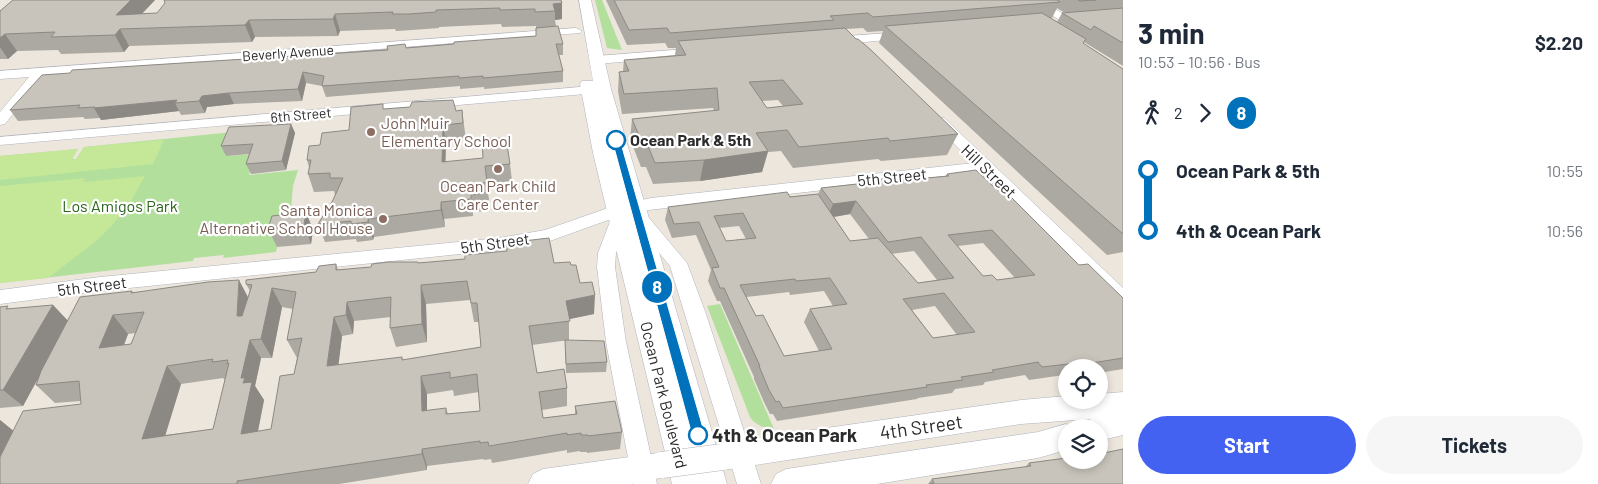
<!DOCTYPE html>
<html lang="en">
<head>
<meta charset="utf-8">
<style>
	body { margin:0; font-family:Barlow,sans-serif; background:#f6f6f7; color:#1f2937; height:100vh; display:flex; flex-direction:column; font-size:19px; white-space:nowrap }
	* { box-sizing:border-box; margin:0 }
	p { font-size:16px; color:#747a83 }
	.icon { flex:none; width:28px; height:28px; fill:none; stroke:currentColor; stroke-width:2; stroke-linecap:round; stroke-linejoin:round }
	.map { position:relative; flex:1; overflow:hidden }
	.details { display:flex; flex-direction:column; background:#fff; width:475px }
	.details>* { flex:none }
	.badge { padding:0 10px; border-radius:16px; font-size:18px; line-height:32px }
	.tools { position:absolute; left:1058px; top:359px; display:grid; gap:10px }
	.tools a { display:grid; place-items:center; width:50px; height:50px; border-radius:50%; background:#fff; box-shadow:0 2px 8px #0003; font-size:25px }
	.map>.badge { position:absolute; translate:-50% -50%; box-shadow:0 0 0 2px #fff }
	.legs { display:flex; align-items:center; gap:8px; height:55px; padding:0 15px; font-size:16px }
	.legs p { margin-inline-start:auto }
	.headline { display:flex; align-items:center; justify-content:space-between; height:85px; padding:0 15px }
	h1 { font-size:28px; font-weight:700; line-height:38px }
	.button { display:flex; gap:10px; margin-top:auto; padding:10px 15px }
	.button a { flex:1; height:58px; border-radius:30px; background:#4462f2; color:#fff; font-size:20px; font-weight:700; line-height:58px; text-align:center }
	.button a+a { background:#f6f6f7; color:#1f2937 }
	ul { padding:0 15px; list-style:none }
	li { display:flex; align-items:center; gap:18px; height:60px; font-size:19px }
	li i { display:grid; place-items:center; width:8px; height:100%; margin:0 6px; background:currentColor }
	li i::after { content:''; width:12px; height:12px; margin:-6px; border:4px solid; border-radius:50%; background:#fff }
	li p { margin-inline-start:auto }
	li:first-child i { background:linear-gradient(#0000 50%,currentColor 0) }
	li:last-child i { background:linear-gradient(currentColor 50%,#0000 0) }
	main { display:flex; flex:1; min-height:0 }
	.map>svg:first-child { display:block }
	.green { fill:#b2e09c }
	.pitch { fill:#c5e798 }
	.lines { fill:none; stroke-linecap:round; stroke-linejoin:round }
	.minor-casing { stroke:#b1b3be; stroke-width:1 }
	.tertiary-casing { stroke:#b1b3be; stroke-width:1 }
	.minor { fill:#fff; fill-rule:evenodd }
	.tertiary { fill:#fff; fill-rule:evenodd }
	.tertiary-bridge-casing { stroke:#b1b3be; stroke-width:27; stroke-linecap:butt }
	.tertiary-bridge { stroke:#fff; stroke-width:26 }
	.wall { fill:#aca9a2; fill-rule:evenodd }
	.shaded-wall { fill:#8c8984 }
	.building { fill:#c8c4bc; stroke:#8c8984; fill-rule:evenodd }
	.line-1 { fill:#0072bc; stroke:#fff }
	.education-dot { fill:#8d6e63; stroke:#fff; stroke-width:2 }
	.stop-1-dot { fill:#fff; stroke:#0072bc; stroke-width:2.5 }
	.labels { text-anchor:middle; stroke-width:4.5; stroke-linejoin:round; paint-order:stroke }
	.far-street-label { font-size:14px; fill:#2b2b2b; stroke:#fff }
	.education-label { font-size:16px; fill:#785e54; stroke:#fff; text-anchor:start }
	.stop-label { font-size:16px; font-weight:bold; fill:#2b2b2b; stroke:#fff; text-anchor:start }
	.street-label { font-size:16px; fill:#2b2b2b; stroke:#fff }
	.park-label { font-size:16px; fill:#2b651d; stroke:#fff }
	.near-street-label { font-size:19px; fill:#2b2b2b; stroke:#fff }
	.near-stop-label { font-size:19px; font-weight:bold; fill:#2b2b2b; stroke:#fff; text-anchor:start }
</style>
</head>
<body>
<main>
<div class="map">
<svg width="1123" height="484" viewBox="0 0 1123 484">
	<rect width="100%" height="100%" fill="#ece6dd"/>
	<path class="green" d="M595 0H602L622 50 607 48Z
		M233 132 225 156 255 154 249 175 298 170 293 186 291 209 285 210 276 252 223 258 224 255 194 258 193 261 0 283V156L78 149 71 159H76L84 147Z
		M720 304 774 429C766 429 755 425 750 417L707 306Z"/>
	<path class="pitch" d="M164 140 153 164 0 180V156L78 149 72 160 76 159 84 147Z
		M145 176 131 201 114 223 95 242 48 278 0 283V186L86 178 83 181 85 182Z"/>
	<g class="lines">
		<defs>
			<path id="minor" d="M1030 0H1042L1075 22 1069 25 1065 24Z
				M576 28 582 31 580 33 43 76 5 124 0 125V112L29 77 0 79V71Z
				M903 32 909 36 907 38 834 45 828 41 834 37Z
				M699 48 703 49 705 52 703 55 597 64 591 60 597 56Z
				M603 85 608 86 610 89 608 92 0 145V137Z
				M939 117 944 118 1123 288V307L1116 305 982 172 640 211 644 212 687 263 706 314 761 484H737L670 266 632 220 630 216 631 213 623 215 627 220 616 253 615 267 626 342 657 484H633L606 342 597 267 598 253 611 219 547 242 499 250 100 291 0 304V290L100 277 499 238 545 230 611 207 651 198 974 163 934 124 932 121 934 118Z"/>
			<path id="tertiary" d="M579 0H591L611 89 716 446 722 443 1021 400 1066 396V400H1099V394L1123 392V435L1099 441V428H1085L1090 419 1021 424 723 470 727 484H672L670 476 631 484H528L533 474 543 469 665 452 593 153 580 84 582 81H593Z
				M1066 424 1075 428H1066V450L1038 458 877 484H771L776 474 786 469 1038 432Z"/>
		</defs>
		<use href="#minor" class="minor-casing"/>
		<use href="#tertiary" class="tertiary-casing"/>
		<use href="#minor" class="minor"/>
		<use href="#tertiary" class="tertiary"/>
		<defs>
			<path id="tertiary-bridge" d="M662 465 722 457"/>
		</defs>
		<use href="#tertiary-bridge" class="tertiary-bridge-casing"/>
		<use href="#tertiary-bridge" class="tertiary-bridge"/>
	</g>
	<path class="wall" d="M13 0H155L142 14 561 0 562 19 555 20 556 26 563 44V55H559L563 71V82L484 89V87L460 89V86L326 97 322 86 306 83 302 101 234 104 207 107 205 113 181 115 179 111 101 120 100 118 85 119 83 117 18 121 10 110 70 73 454 44 536 36V26L502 27 501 24 439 27V28L412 30 396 31 395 29 340 31 338 36 255 37 252 42 129 46 124 52 61 54 58 50 17 51 8 59H0V11Z
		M606 0H1123V66L1084 42 1083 43 1123 69V252L1107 255 879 43 883 31 867 32 863 28 846 29 856 39 958 134 947 155 881 161 878 159 793 168 781 151 768 152 762 172 700 181 653 184 646 167H641L630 139 632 119 714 111 713 108 622 114 618 91 619 72 623 71 624 60 675 55 676 48H668L665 43 627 45ZM1057 8 1065 13H1062L1057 22 1050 18H1052ZM778 100 783 106 767 108 762 101Z
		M384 109 456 111 462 110 466 140 446 142 445 162 510 164 512 181 487 184 489 200 485 201 486 211 473 212V216L444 219 445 227 374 237 373 240 357 242 356 239 325 242 318 224 333 200 335 195 334 191 314 192 308 174 309 167 307 160 320 145 349 130Z
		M291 124 295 133 286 170 251 174 246 164 249 154 226 156 221 146Z
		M947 174 1079 265 1123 298V369L1099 373V368H1066V378L1064 375 1029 380 1025 375 985 382 983 385 955 389 952 393 918 398 917 399 777 421 773 414H770L764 402 754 379V377L720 301H717L708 281 711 270 696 235 672 238 665 220 668 207 818 194 821 188 872 182 873 180 893 181 945 176ZM850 214 869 239 850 241 834 217ZM739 226 746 239 726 241 719 228ZM983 243 1015 278 997 280 983 276 958 246ZM914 251 937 280 918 283 891 254ZM824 291 833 306 810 309 804 322 819 351 784 356 756 316 746 297 789 292 790 295ZM935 306 957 335 933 338 912 310Z
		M306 212 313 230 311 244 277 247 268 229Z
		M418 263H554L571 265 580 283 594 314 569 319V340L532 345 537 373 567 388V406L542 410 543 418 575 414V406L622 432 620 449 587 453V452H580V451L567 453V450L492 463 491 459 484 460 483 459 427 466V470L339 484H0V420L13 431 81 404V401L55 403 36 385 38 378 23 406 0 408V307L11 309 53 305 67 320 132 291 133 292 248 297 250 291 246 284 316 272 336 264 338 270ZM470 300 474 322H479L481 347 403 360 402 357 338 365 342 336 353 334 354 321 391 317 390 328 396 347 427 342 426 304ZM282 307 293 309 287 340 297 358 294 374 271 429 258 431 264 400 255 386 261 358H272ZM136 333 131 344 124 345 128 334ZM223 378 225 380 213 429 165 435 181 384ZM453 390 454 396 479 392 480 411 448 414 446 408 427 411V394Z
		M565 340 607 362 606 372 566 373Z
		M1066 460 928 484 932 479 1025 467 1029 463Z"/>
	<path class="shaded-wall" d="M131 0H155L127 29 116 15Z
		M562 3V19L555 20V11L553 4Z
		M335 14 340 31 338 36 333 19Z
		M249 20 255 37 252 42 245 25Z
		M120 29 129 46 124 52 115 35Z
		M5 34 17 51 8 59 0 47V38Z
		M303 72 306 83 302 101 298 89Z
		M229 93 234 104 207 107 205 113 199 101 202 96Z
		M177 100 175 103 179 111 101 120 94 108Z
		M291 124 295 133 286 170 282 161Z
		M443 125 446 142 445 180 442 162Z
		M768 151 762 172 700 181 704 160Z
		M856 201 850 214 827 218 833 204Z
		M441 202 444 219 445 227 441 210Z
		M306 212 313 230 311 244 304 225Z
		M368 219 374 237 373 240 368 222Z
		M239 280 249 299 248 334 237 316Z
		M421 285 426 304 427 342 422 324Z
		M272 288 282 307 272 358 261 339Z
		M595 295 594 314 565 320 566 301Z
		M347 302 354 321 353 334 346 315Z
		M53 305 69 322 23 406 3 390Z
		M113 315 128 334 116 366 99 348Z
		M334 317 342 336 336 385 327 366Z
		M250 340 261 358 255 386 264 400 254 451 241 434V378Z
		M167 366 181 384 159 456 142 439Z
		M421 376 427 394V429L422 411Z
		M0 420 15 432 0 463Z
		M422 449 427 466V470L422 454Z"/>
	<path class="building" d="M13 0H131L116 15 157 13 165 3 164 0H561L562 3 553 4 555 11 535 12V9L500 10V8L436 10V12L409 14H392L393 12 335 14 333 19 249 20 245 25 120 29 115 35 51 37 55 32 5 34 0 38V11Z
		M614 0H1057L1060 2 873 17 868 13 830 16 834 20 670 33 667 28 629 30Z
		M1078 0H1096L1080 1Z
		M1123 8V43L1094 26 1091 30 1062 13Z
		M1042 13 1086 39 1083 43 1123 69V234L885 26Z
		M558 26 563 44H556L563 71 483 78V76L459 78V76L322 86 324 76 303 72 298 89 229 93 202 96 199 101 175 103 177 100 94 108 95 107 78 108 80 105 10 110 42 75 70 73 72 70 388 50 387 46 405 44 406 48 454 44V42L536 36V28Z
		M845 28 856 39H858L871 50 958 134 890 141 888 138 799 147 787 130 756 133 768 151 704 160 655 163 648 146 644 147 632 119 719 110 717 88 624 94 619 72 629 71 624 60 686 55 678 41ZM783 80 803 104 767 108 749 82Z
		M453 100 456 111 462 110 463 123 443 125 442 162 483 158 482 139 506 138 510 164 485 166 487 182 483 183 484 193 471 195V199L441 202V210L368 219V222L351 224V221L318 224 333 200 343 178H330V173L308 174 311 160H307L309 146 320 145 322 133 349 130 351 107 383 104V109L410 107 412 102Z
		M291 124 282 161 246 164 253 144 221 146 229 127Z
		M976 170 995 188 1000 187 1008 194 1079 265 1088 264 1123 298V358L1079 365 1077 363 1042 367 1038 362 992 370 994 372 961 377 963 380 926 385 927 387 783 408 779 401 776 402 769 390 759 366H760L724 288H720L712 268 719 267 699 222 674 224 668 207 787 192 790 197 818 194 850 241 878 238 918 283 954 278 921 237 888 242 856 201 833 204 821 188 875 182 873 180 891 178 893 181 949 176 947 174ZM743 213 756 238 726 241 714 216ZM992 230 1035 275 997 280 992 275 983 276 948 235ZM830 278 847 304 810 309 832 349 784 356 763 315 756 316 740 285 795 279 796 281ZM944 293 975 332 933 338 903 299Z
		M306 212 304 225 268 229 272 216Z
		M549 238 554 263 570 262 571 265H576L580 283 592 282 595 295 566 301 570 321 529 326 537 373 564 369 567 388 539 392 543 418 577 414 575 406 615 401 622 432 588 436V435H581V433L567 435V433L489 446 488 442 480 443V441L422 449V454L237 481V484H0V457L23 411 81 404 79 381 36 385 41 371 80 297 132 291 131 293 208 282 239 280 237 316H242L252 285 246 284V280L316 272 319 266 336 264V270L371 267 372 264 388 262H418V263L465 259V255L507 251 506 243ZM467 281 471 303H477L481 347 402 360V357L327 366 334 317 346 315 347 302 391 297 390 328 422 324 421 285ZM272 288 296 292 287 340 302 338 294 374 280 376 271 429 241 434 252 382 243 383 245 378H241L250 340 261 339ZM144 312 131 344 99 348 113 315ZM213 359 212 362 228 360 227 364 229 363 213 429 142 439 167 366ZM450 372V378L477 374 480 411 446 414V408L422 411 421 376Z
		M53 305 3 390H0V307L8 306 6 309Z
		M565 340 604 341 607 362 566 364Z
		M1123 449V484H929L934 483 932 479 1031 466 1029 463 1066 458V460H1099V454Z"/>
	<path class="line-1" d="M616 137 620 140 705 435 703 439 698 441 694 439 692 435 612 140Z"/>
	<g class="education-dot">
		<circle cx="371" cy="132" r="5"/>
		<circle cx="498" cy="169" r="5"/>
		<circle cx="383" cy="219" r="5"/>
	</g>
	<g class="stop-1-dot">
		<circle cx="616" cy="140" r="9"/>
		<circle cx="698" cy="435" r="9"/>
	</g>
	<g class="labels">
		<g class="far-street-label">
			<text transform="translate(288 53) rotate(-4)" y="5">Beverly Avenue</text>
			<text transform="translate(301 115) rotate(-5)" y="5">6th Street</text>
		</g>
		<g class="education-label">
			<text x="381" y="129">John Muir<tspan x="381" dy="18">Elementary School</tspan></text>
			<text x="498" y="192" text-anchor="middle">Ocean Park Child<tspan x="498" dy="18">Care Center</tspan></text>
			<text x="373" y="216" text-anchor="end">Santa Monica<tspan x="373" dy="18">Alternative School House</tspan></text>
		</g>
		<g class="stop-label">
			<text x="630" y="146">Ocean Park &amp; 5th</text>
		</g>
		<g class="street-label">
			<text transform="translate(989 171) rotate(44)" y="6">Hill Street</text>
			<text transform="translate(892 177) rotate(-6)" y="6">5th Street</text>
			<text transform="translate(495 243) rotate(-8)" y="6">5th Street</text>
			<text transform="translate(92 286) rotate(-7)" y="6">5th Street</text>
			<text transform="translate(664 395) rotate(76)" y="6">Ocean Park Boulevard</text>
		</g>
		<g class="park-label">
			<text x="120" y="212">Los Amigos Park</text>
		</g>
		<g class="near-street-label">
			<text transform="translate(921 427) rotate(-8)" y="7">4th Street</text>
		</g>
		<g class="near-stop-label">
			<text x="712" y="442">4th &amp; Ocean Park</text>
		</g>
	</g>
</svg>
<div class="tools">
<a><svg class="icon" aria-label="locate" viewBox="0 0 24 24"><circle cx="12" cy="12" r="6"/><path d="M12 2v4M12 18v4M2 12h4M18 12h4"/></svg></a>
<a><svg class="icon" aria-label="layers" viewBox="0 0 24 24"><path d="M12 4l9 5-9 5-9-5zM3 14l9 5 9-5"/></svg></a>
</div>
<b class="badge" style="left:657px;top:287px;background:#0072bc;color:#fff">8</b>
</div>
<section class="details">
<div class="headline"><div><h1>3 min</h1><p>10:53 – 10:56 · Bus</p></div><b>$2.20</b></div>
<div class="legs"><svg class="icon" aria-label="walk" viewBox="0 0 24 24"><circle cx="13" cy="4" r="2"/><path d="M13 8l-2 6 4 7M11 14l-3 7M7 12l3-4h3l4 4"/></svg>2<svg class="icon" aria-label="forward" viewBox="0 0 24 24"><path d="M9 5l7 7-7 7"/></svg><b class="badge" style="background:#0072bc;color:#fff">8</b></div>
<ul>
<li><i style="color:#0072bc"></i><b>Ocean Park &amp; 5th</b><p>10:55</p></li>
<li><i style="color:#0072bc"></i><b>4th &amp; Ocean Park</b><p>10:56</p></li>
</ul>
<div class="button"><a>Start</a><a>Tickets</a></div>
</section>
</main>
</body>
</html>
